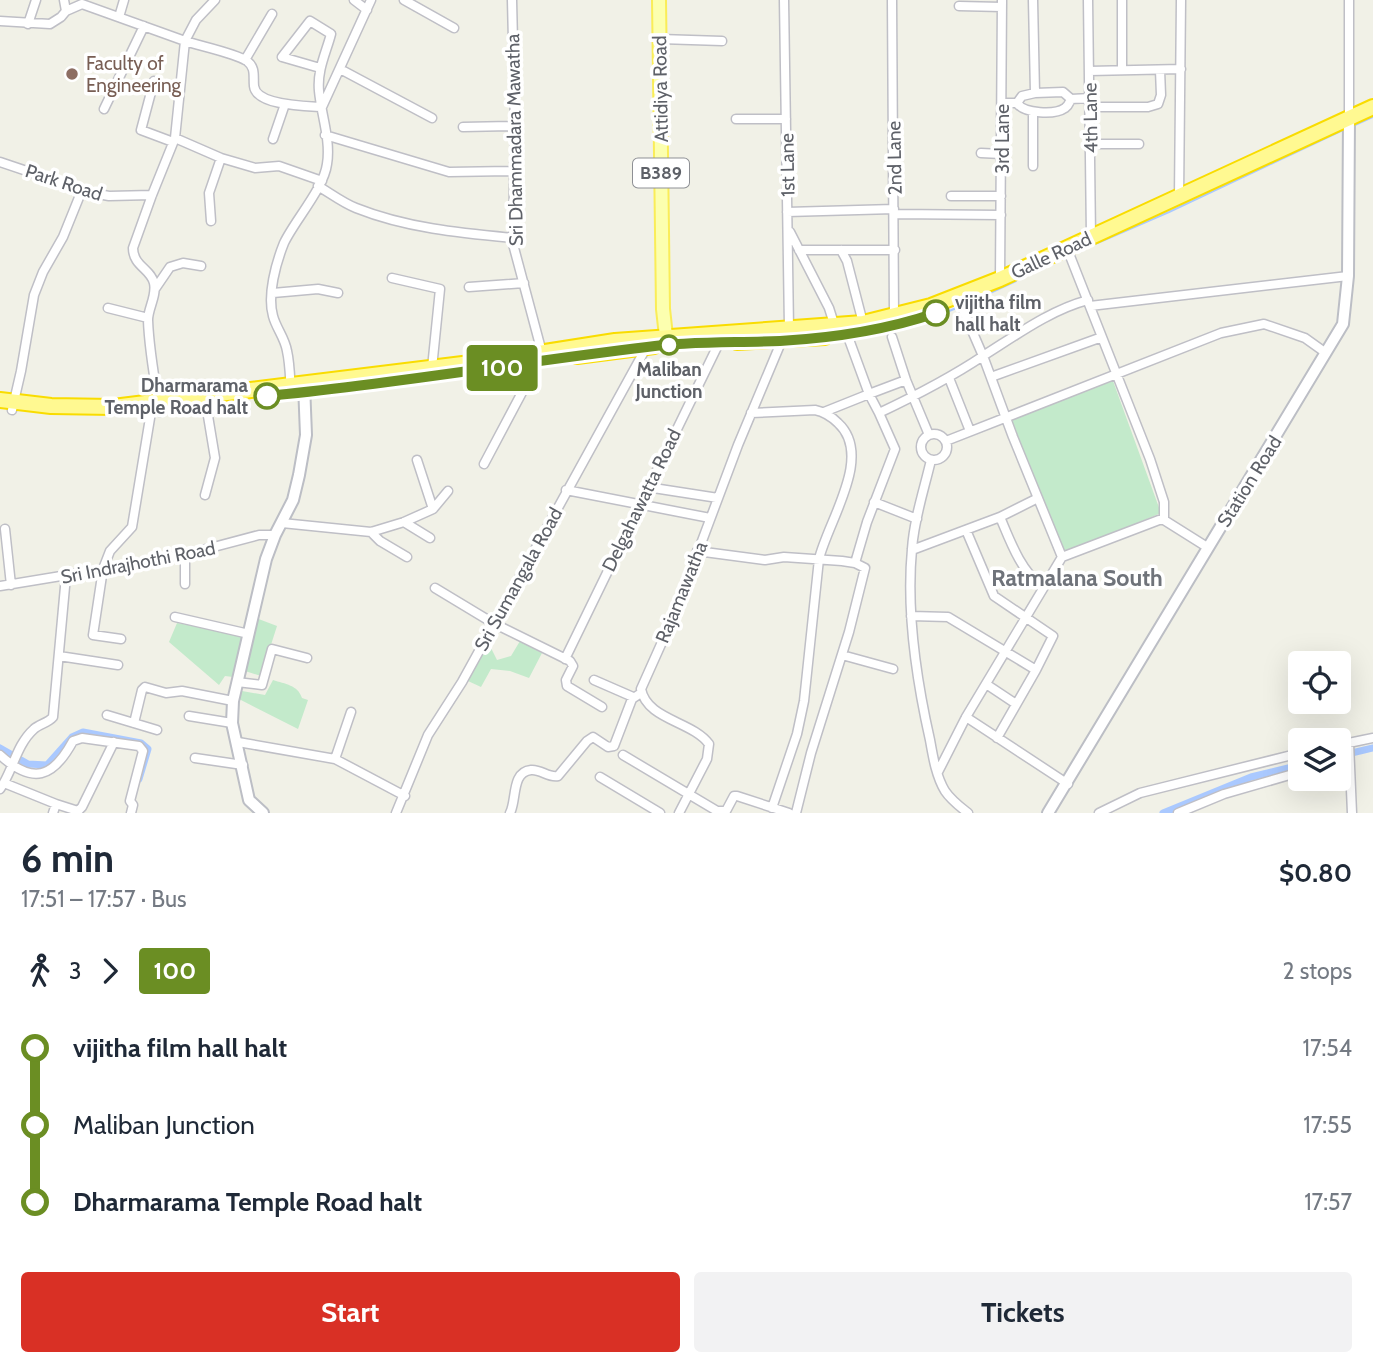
<!DOCTYPE html>
<html lang="en">
<head>
<meta charset="utf-8">
<style>
	body { margin:0; font-family:Cabin,sans-serif; background:#f2f2f3; color:#1f2937; height:100vh; display:flex; flex-direction:column; font-size:26px; white-space:nowrap }
	* { box-sizing:border-box; margin:0 }
	p { font-size:23px; color:#747a83 }
	.icon { flex:none; width:38px; height:38px; fill:none; stroke:currentColor; stroke-width:2; stroke-linecap:round; stroke-linejoin:round }
	.map { position:relative; height:813px; overflow:hidden }
	.panel { display:flex; flex-direction:column; background:#fff; flex:1 }
	.panel>* { flex:none }
	.badge { padding:0 14px; border-radius:5px; font-size:24px; line-height:46px }
	.fabs { position:absolute; left:1288px; top:651px; display:grid; gap:14px }
	.fabs a { display:grid; place-items:center; width:63px; height:63px; border-radius:7px; background:#fff; box-shadow:0 7px 28px #0002; font-size:35px }
	.map>.badge { position:absolute; translate:-50% -50%; box-shadow:0 0 0 4px #fff }
	.legs { display:flex; align-items:center; gap:10px; height:77px; padding:0 21px; font-size:23px }
	.legs p { margin-inline-start:auto }
	.head { display:flex; align-items:center; justify-content:space-between; height:119px; padding:0 21px }
	h1 { font-size:38px; font-weight:700; line-height:52px }
	.button { display:flex; gap:14px; margin-top:auto; padding:14px 21px }
	.button a { flex:1; height:80px; border-radius:7px; background:#d93025; color:#fff; font-size:28px; font-weight:700; line-height:80px; text-align:center }
	.button a+a { background:#f2f2f3; color:#1f2937 }
	ul { padding:0 21px; list-style:none }
	li { display:flex; align-items:center; gap:24px; height:77px; font-size:26px }
	li i { display:grid; place-items:center; width:10px; height:100%; margin:0 9px; background:currentColor }
	li i::after { content:''; width:18px; height:18px; margin:-9px; border:5px solid; border-radius:50%; background:#fff }
	li p { margin-inline-start:auto }
	li:first-child i { background:linear-gradient(#0000 50%,currentColor 0) }
	li:last-child i { background:linear-gradient(currentColor 50%,#0000 0) }
	.map>svg:first-child { display:block }
	.green { fill:#c3eacb }
	.lines { fill:none; stroke-linecap:round; stroke-linejoin:round }
	.stream { stroke:#aac9ff; stroke-width:2 }
	.canal { stroke:#aac9ff; stroke-width:7 }
	.street-casing { stroke:#bfbfc6; stroke-width:11 }
	.secondary-casing { stroke:#bcbec5; stroke-width:14 }
	.primary-casing { stroke:#faed58; stroke-width:16 }
	.highway-casing { stroke:#f9dc00; stroke-width:18 }
	.street { stroke:#fff; stroke-width:8 }
	.secondary { stroke:#fff; stroke-width:10 }
	.primary { stroke:#fcffaf; stroke-width:12 }
	.highway { stroke:#fff991; stroke-width:14 }
	.line-1-casing { stroke:#fff; stroke-width:16 }
	.line-1 { stroke:#6b8e23; stroke-width:10 }
	.education-dot { fill:#8d6e63; stroke:#fff; stroke-width:2.5 }
	.stop-1-dot { fill:#fff; stroke:#6b8e23; stroke-width:3.5 }
	.labels { text-anchor:middle; stroke-width:7; stroke-linejoin:round; paint-order:stroke }
	.shield { fill:#fff; stroke:#8e9095; stroke-width:2 }
	.shield-label { font-size:18px; font-weight:bold; fill:#5e6168 }
	.education-label { font-size:19px; fill:#785e54; stroke:#fff; text-anchor:start }
	.street-label { font-size:19px; fill:#5e6168; stroke:#fff }
	.stop-label { font-size:19px; font-weight:bold; fill:#5e6168; stroke:#fff; text-anchor:start }
	.quarter-label { font-size:23px; font-weight:bold; fill:#6f737a; stroke:#fff }
</style>
</head>
<body>
<div class="map">
<svg width="1373" height="813" viewBox="0 0 1373 813">
	<rect width="100%" height="100%" fill="#f1f1e7"/>
	<path class="green" d="M1113 381 1161 513 1063 554 1009 417Z
		M256 618 277 626 261 676 245 671Z
		M177 623 242 634 233 677 225 676 219 685 169 642Z
		M520 641 542 653 529 678 510 671 491 669 481 687 468 681 488 642 497 660 511 656Z
		M273 680C285 684 298 685 302 698L308 700 298 729 239 699 242 691 265 695Z"/>
	<g class="lines">
		<path class="stream" d="M1355 125 1373 117
			M1072 254 1169 212 1343 130
			M1058 261 1067 256
			M964 305 1016 281
			M895 330 922 322 959 307
			M851 338 885 332
			M830 340 846 338
			M721 346H733"/>
		<path class="canal" d="M0 748 28 764 47 765 72 737 83 732 141 743 148 749 139 779
			M1339 756 1373 748
			M1163 813 1251 777 1300 765"/>
		<defs>
			<path id="street" d="M64 0 66 11
				M354 0 367 10
				M404 0 454 28
				M512 0 515 126 513 244 544 360
				M784 0 789 329
				M892 0 894 315
				M1033 0 1035 93
				M1088 0 1091 237
				M1122 0V70
				M1349 0V118
				M959 6 1002 7
				M119 17 124 0
				M0 21 50 24 61 17 66 11 82 4 185 41 196 20 215 0
				M28 24 36 0
				M660 39 722 41
				M245 60 272 14
				M340 69 432 118
				M1089 71 1181 69
				M154 81 141 130 173 142
				M1002 103H1017C1024 114 1055 115 1065 108 1069 105 1069 103 1071 99
				M1017 103 1022 96 1035 93 1063 92 1071 99 1090 98
				M1090 107H1148L1158 104 1161 95 1160 70
				M104 109 144 26
				M1033 112V166
				M736 119H786
				M463 127 515 126
				M325 135 449 172 514 171
				M175 138 221 158 255 168 279 166 322 181
				M273 139 285 104
				M1091 144H1139
				M981 153 1001 154
				M0 162 92 193 109 196 152 195
				M318 186C330 193 343 203 356 208 406 228 460 233 513 238
				M951 196H1001
				M1179 197 1181 0
				M787 212 894 209
				M895 214 1001 215
				M211 221 209 193 221 158
				M790 232 829 308 835 327
				M799 250H895
				M841 250 847 261 863 323
				M1070 256 1150 459 1164 502V520
				M392 278 440 289 432 368
				M1000 279 1002 0
				M469 287 524 283
				M155 289 170 267 183 263 201 266
				M273 293 318 289 338 293
				M957 296 983 356 1013 437 1062 557
				M1090 306 1348 276
				M108 308 148 318
				M889 327V329
				M847 334 869 394 906 380
				M892 337 906 380 929 435
				M991 377 1102 337
				M949 378 970 431
				M291 393C290 379 290 364 287 351 285 338 276 328 273 316 267 295 276 263 284 243 295 220 324 188 327 164 331 140 321 114 319 91 317 70 326 53 331 34L310 21 282 57 320 68
				M12 410 21 371 34 295 43 272 63 237 82 190
				M160 412C155 382 149 350 148 320 148 308 157 296 154 283 151 269 133 266 133 248L152 195 175 138 185 41C200 46 235 53 247 61 256 68 253 76 254 86 256 106 307 106 322 107L371 0
				M824 412 869 394 879 413C915 396 950 378 983 356 1015 336 1050 310 1088 300
				M751 413 815 410C825 412 831 416 838 423 874 456 828 521 819 559L804 701 797 734 772 808
				M921 447a13 13 0 1 1 26 0a13 13 0 1 1-26 0Z
				M946 441 1221 333 1264 324 1305 338 1326 353
				M417 460 433 509 448 491
				M931 460C924 490 914 519 912 549 906 612 916 678 930 740 933 757 936 776 945 791 951 800 959 806 968 813
				M484 464 535 368 536 353
				M647 487 718 498
				M566 490 710 518
				M205 495 215 458 206 404
				M874 502 917 519
				M1000 517C1011 543 1020 569 1042 587
				M404 522 430 538
				M282 523 371 532 404 522 433 509
				M5 529 11 585
				M966 530 994 596 1053 636 1036 670
				M371 532 380 541 407 557
				M912 550 1000 517 1038 498
				M697 551 765 560 784 557 842 561 855 563 865 568 849 632 811 753 796 813
				M855 563 867 522 895 449 879 413
				M185 584V554
				M0 586 146 562 191 553 259 535H275
				M435 588 493 623 570 661 573 666 566 680 567 686 602 707
				M911 616 948 617 1036 670 997 738
				M175 617 249 634
				M121 639 93 635 103 569 110 551 132 527 151 412
				M842 655 893 669
				M59 656 118 665
				M565 659 719 343
				M594 680 633 697
				M237 682 262 685 272 649 307 658
				M986 684 1016 704
				M107 715 157 730
				M189 716 232 723
				M966 717 1068 784
				M134 723 142 690 145 687 166 693 182 691 233 701
				M238 742 335 759 405 796
				M1349 743 1352 813
				M1339 745 1373 738
				M0 755C33 785 53 778 73 741L82 738 139 746 143 751 130 801 133 805 131 813
				M623 755 717 811H726L734 796H737L789 813
				M195 758 243 765
				M335 759 351 712
				M938 772 966 717 1062 557 1159 520H1164L1207 547
				M600 777 660 813
				M4 783 56 804 53 813
				M0 789C13 771 16 745 34 729 39 724 48 723 53 717L66 576
				M56 804 78 811 82 807 114 742
				M396 813 428 735 462 682 646 348
				M510 813C517 800 511 772 531 770 541 769 548 778 558 776L587 741 593 737 608 747 614 746 632 699 641 693
				M679 813 707 759 709 744C692 721 647 720 641 689L675 613 738 445 782 340
				M1099 813 1140 793 1300 753
				M1178 813 1224 794 1300 772"/>
			<path id="secondary" d="M263 813 249 800 232 723 233 701 266 559 275 535 293 500 299 475 306 435 304 384
				M1048 813 1343 324 1348 276 1349 118"/>
			<path id="primary" d="M659 0 663 309 667 345"/>
			<path id="highway" d="M737 342 825 337
				M577 356 654 346
				M0 400 51 406 113 407 487 361 615 341 863 323 931 306 1000 279 1373 107"/>
		</defs>
		<use href="#street" class="street-casing"/>
		<use href="#secondary" class="secondary-casing"/>
		<use href="#primary" class="primary-casing"/>
		<use href="#highway" class="highway-casing"/>
		<use href="#street" class="street"/>
		<use href="#secondary" class="secondary"/>
		<use href="#primary" class="primary"/>
		<use href="#highway" class="highway"/>
	</g>
	<g class="lines">
		<defs>
			<path id="line-1" d="M267 396C394 384 520 362 647 347 691 341 735 343 780 341 833 338 886 330 936 313"/>
		</defs>
		<use href="#line-1" class="line-1-casing"/>
		<use href="#line-1" class="line-1"/>
	</g>
	<circle class="education-dot" cx="72" cy="74" r="7"/>
	<g class="stop-1-dot">
		<circle cx="936" cy="313" r="12"/>
		<circle cx="669" cy="345" r="9"/>
		<circle cx="267" cy="396" r="12"/>
	</g>
	<g class="labels">
		<rect class="shield" x="633" y="158.5" width="56" height="29" rx="5"/>
		<g class="shield-label">
			<text x="661" y="179">B389</text>
		</g>
		<g class="education-label">
			<text x="86" y="70">Faculty of<tspan x="86" dy="22">Engineering</tspan></text>
		</g>
		<g class="street-label">
			<text transform="translate(660 89) rotate(-91)" y="7">Attidiya Road</text>
			<text transform="translate(1090 118) rotate(-91)" y="7">4th Lane</text>
			<text transform="translate(1002 139) rotate(-90)" y="7">3rd Lane</text>
			<text transform="translate(514 140) rotate(-91)" y="7">Sri Dhammadara Mawatha</text>
			<text transform="translate(894 158) rotate(-91)" y="7">2nd Lane</text>
			<text transform="translate(787 165) rotate(-91)" y="7">1st Lane</text>
			<text transform="translate(64 182) rotate(18)" y="7">Park Road</text>
			<text transform="translate(1051 255) rotate(-25)" y="7">Galle Road</text>
			<text transform="translate(1249 481) rotate(-58)" y="7">Station Road</text>
			<text transform="translate(641 500) rotate(-64)" y="7">Delgahawatta Road</text>
			<text transform="translate(138 562) rotate(-11)" y="7">Sri Indrajhothi Road</text>
			<text transform="translate(518 579) rotate(-61)" y="7">Sri Sumangala Road</text>
			<text transform="translate(681 592) rotate(-68)" y="7">Rajamawatha</text>
		</g>
		<g class="stop-label">
			<text x="955" y="309">vijitha film<tspan x="955" dy="22">hall halt</tspan></text>
			<text x="669" y="376" text-anchor="middle">Maliban<tspan x="669" dy="22">Junction</tspan></text>
			<text x="248" y="392" text-anchor="end">Dharmarama<tspan x="248" dy="22">Temple Road halt</tspan></text>
		</g>
		<g class="quarter-label">
			<text x="1077" y="586">Ratmalana South</text>
		</g>
	</g>
</svg>
<div class="fabs">
<a><svg class="icon" aria-label="locate" viewBox="0 0 24 24"><circle cx="12" cy="12" r="6"/><path d="M12 2v4M12 18v4M2 12h4M18 12h4"/></svg></a>
<a><svg class="icon" aria-label="layers" viewBox="0 0 24 24"><path d="M12 4l9 5-9 5-9-5zM3 14l9 5 9-5"/></svg></a>
</div>
<b class="badge" style="left:502px;top:368px;background:#6b8e23;color:#fff">100</b>
</div>
<section class="panel">
<div class="head"><div><h1>6 min</h1><p>17:51 – 17:57 · Bus</p></div><b>$0.80</b></div>
<div class="legs"><svg class="icon" aria-label="walk" viewBox="0 0 24 24"><circle cx="13" cy="4" r="2"/><path d="M13 8l-2 6 4 7M11 14l-3 7M7 12l3-4h3l4 4"/></svg>3<svg class="icon" aria-label="forward" viewBox="0 0 24 24"><path d="M9 5l7 7-7 7"/></svg><b class="badge" style="background:#6b8e23;color:#fff">100</b><p>2 stops</p></div>
<ul>
<li><i style="color:#6b8e23"></i><b>vijitha film hall halt</b><p>17:54</p></li>
<li><i style="color:#6b8e23"></i><span>Maliban Junction</span><p>17:55</p></li>
<li><i style="color:#6b8e23"></i><b>Dharmarama Temple Road halt</b><p>17:57</p></li>
</ul>
<div class="button"><a>Start</a><a>Tickets</a></div>
</section>
</body>
</html>
